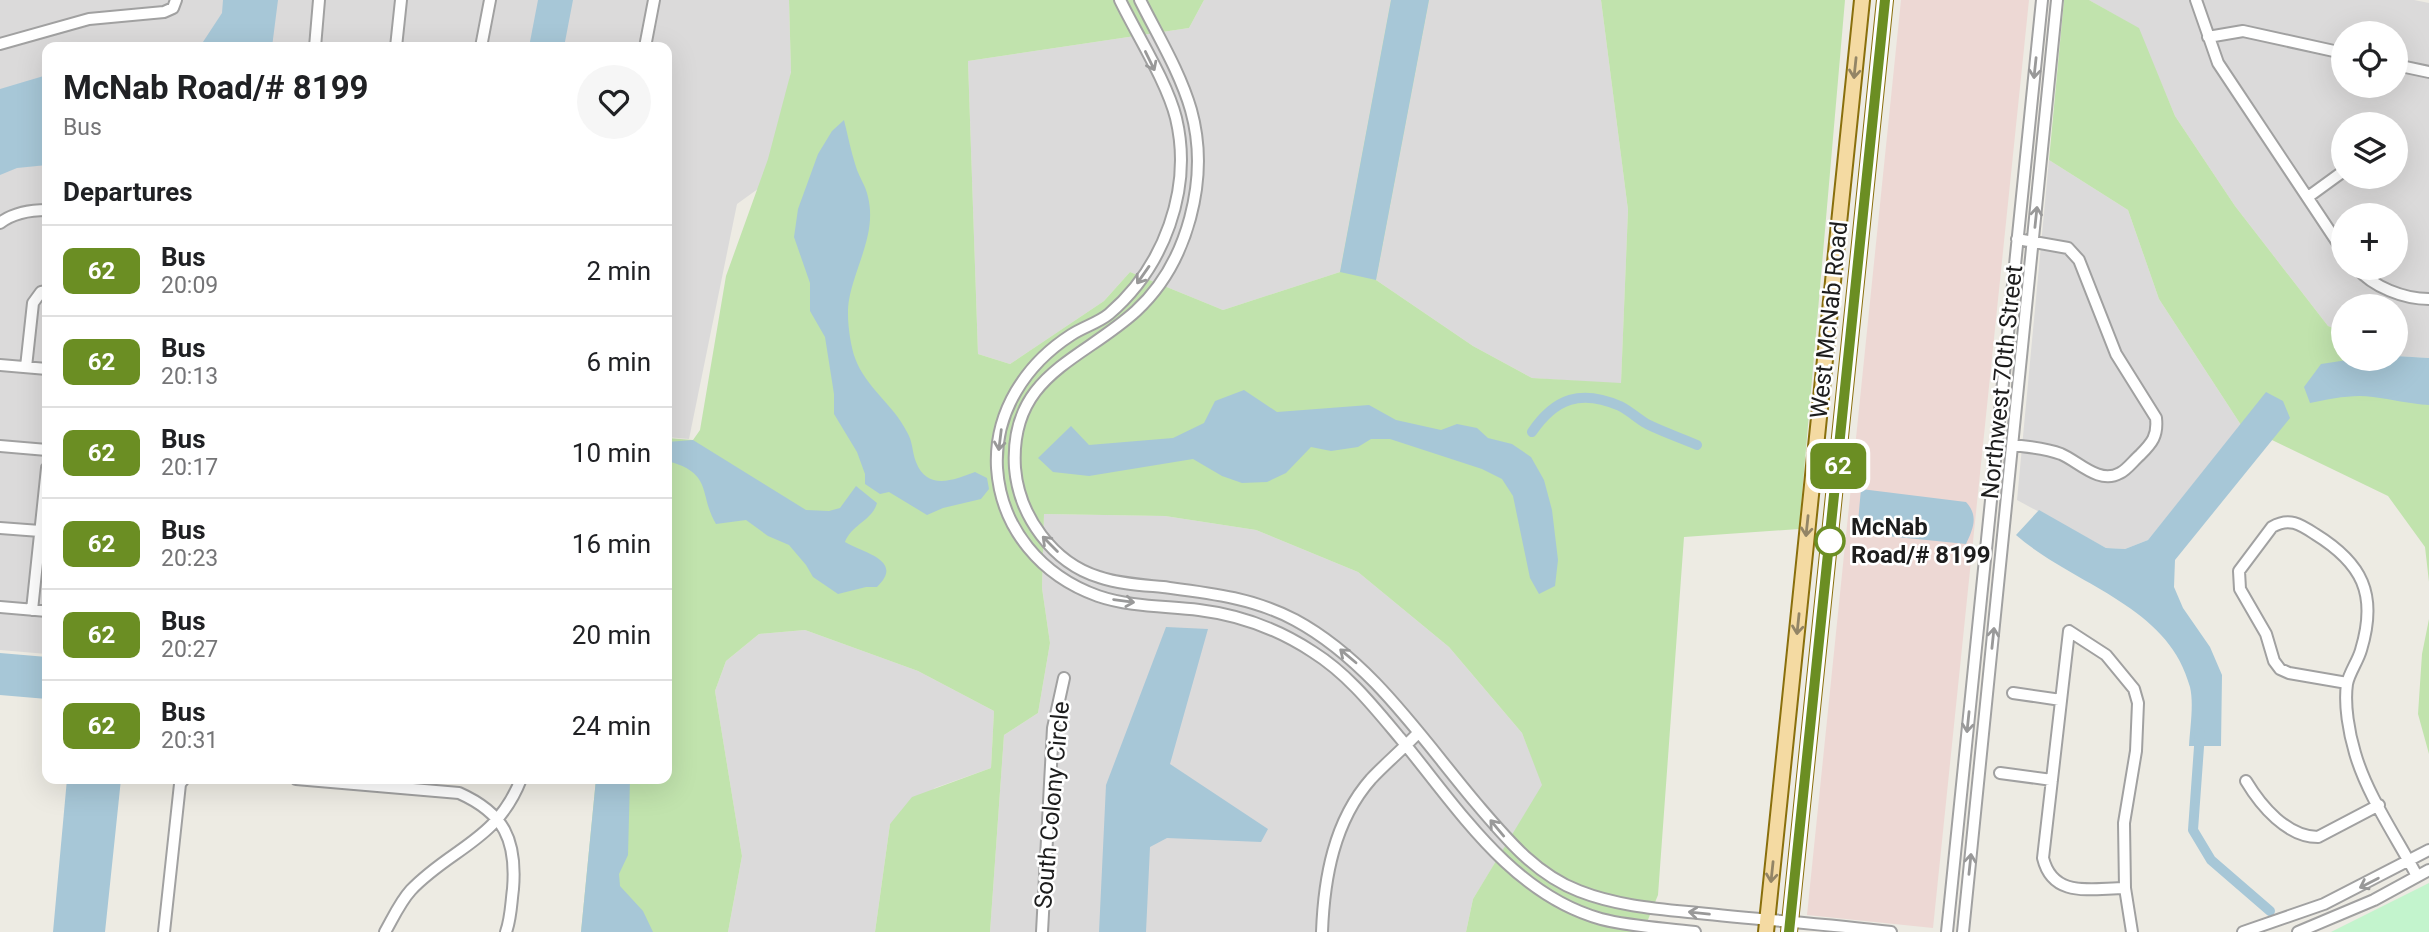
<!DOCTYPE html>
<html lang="en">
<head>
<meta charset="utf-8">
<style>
	body { margin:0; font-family:Roboto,sans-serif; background:#f6f6f6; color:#202124; height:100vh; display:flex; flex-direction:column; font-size:26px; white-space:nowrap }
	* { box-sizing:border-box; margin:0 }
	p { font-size:23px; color:#757577 }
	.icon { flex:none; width:38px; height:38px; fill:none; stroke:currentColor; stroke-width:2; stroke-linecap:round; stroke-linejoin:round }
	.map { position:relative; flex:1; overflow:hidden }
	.details { position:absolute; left:42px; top:42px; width:630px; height:742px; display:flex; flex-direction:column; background:#fff; border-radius:14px; box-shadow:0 7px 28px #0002 }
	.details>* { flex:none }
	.badge { padding:0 14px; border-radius:10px; font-size:24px; line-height:46px }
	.fabs { position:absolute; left:2331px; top:21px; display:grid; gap:14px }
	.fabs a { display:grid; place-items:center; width:77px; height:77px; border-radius:50%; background:#fff; box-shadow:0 7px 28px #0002; font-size:35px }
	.map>.badge { position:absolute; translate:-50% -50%; box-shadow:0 0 0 4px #fff }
	h2 { padding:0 21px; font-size:26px; line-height:63px }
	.round { display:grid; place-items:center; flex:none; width:74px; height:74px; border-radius:37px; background:#f6f6f6 }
	.summary { display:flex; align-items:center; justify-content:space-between; height:119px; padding:0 21px }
	h1 { font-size:33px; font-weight:700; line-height:52px }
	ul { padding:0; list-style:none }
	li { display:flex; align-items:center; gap:21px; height:91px; padding:0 21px; border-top:2px solid #e0e0e0 }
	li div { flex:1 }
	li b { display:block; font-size:26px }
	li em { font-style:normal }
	li .badge { min-width:77px; font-weight:700; text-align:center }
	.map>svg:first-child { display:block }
	.residential { fill:#dbdada; fill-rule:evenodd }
	.commercial { fill:#edd8d4 }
	.grass { fill:#c1e3ad }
	.park { fill:#c3f4cd }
	.water { fill:#a7c7d7 }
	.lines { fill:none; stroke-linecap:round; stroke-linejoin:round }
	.canal { stroke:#a7c7d7; stroke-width:10 }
	.minor-casing { stroke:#a1a1a1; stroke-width:14 }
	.major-casing { stroke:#896f0c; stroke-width:18 }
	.minor { stroke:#fff; stroke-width:10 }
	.major { stroke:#f4daa2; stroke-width:14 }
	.oneway { stroke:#999 }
	.oneway2 { stroke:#938566 }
	.line-casing { stroke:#fff; stroke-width:16 }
	.line { stroke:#6b8e23; stroke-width:10 }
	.stop-dot { fill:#fff; stroke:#6b8e23; stroke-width:3.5 }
	.labels { text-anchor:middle; stroke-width:5; stroke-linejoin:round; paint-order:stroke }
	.street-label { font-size:24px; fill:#1d1d1d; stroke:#fff }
	.stop-label { font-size:24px; font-weight:bold; fill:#1d1d1d; stroke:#fff; text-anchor:start }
</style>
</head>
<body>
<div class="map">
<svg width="2429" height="932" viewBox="0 0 2429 932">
	<rect width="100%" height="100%" fill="#edebe3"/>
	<path class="residential" d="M0 0H789L791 71 773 178 737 204 689 439 667 437V47H47V654L0 650Z
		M1204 0H1391L1340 272 1223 310 1130 272 1104 301 1010 364 978 354 968 61 1189 28Z
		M1429 0H1601L1628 210 1621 384 1532 378 1473 346 1376 280Z
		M2089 0H2414L2429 3V358L2396 356V306H2343V333L2328 326 2235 206 2175 116 2138 28ZM2343 33H2396V86H2343ZM2343 124H2396V177H2343ZM2343 215H2396V268H2343Z
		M2049 160 2128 210 2159 299 2241 425 2148 540 2125 549 2106 548 2017 500Z
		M1044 514 1165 516 1256 530 1358 572 1449 647 1522 733 1543 785 1473 899 1466 932H990L1004 735 1038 713 1050 643 1042 588Z
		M805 630 918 671 994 711 991 768 935 788 890 824 875 932H728L742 856 715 691 726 661 759 634Z"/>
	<path class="commercial" d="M1901 0H2029L1933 928 1807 915Z"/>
	<path class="grass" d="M789 0H1204L1189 28 968 61 978 354 1010 364 1104 301 1130 272 1223 310 1340 272 1391 0H1429L1376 280 1473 346 1532 378 1621 383 1628 210 1601 0H1845L1799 529 1684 537 1658 895 1643 932H1466L1473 899 1542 785 1522 733 1449 647 1358 572 1256 530 1165 516 1044 514 1042 588 1050 643 1038 713 1004 735 990 932H875L890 824 912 797 991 768 994 711 918 671 805 630 759 634 726 661 715 691 742 856 728 932H581L596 779H667V438L693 440 700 430 726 276 768 159 791 72Z
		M2064 0H2089L2139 28 2175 116 2235 206 2328 326 2343 332V359H2396V356L2429 370V582L2425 547 2388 496 2241 425 2159 299 2128 210 2049 160Z
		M2429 619V754L2418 714 2422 654Z"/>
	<path class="park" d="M2429 883V932H2331Z"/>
	<path class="water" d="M223 0H278L272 47H196L201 45 222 13Z
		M538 0H573L564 47H529Z
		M1391 0H1429L1376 280 1340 272Z
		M47 75V165L17 168 0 175V89Z
		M844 120C848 136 851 152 856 167 859 177 866 186 868 197 877 233 855 266 849 300 846 316 850 344 855 358 866 388 893 404 907 432 913 442 912 452 916 462 927 491 954 480 975 472L987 478 989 489 981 499 943 508 927 515 889 492 880 494 865 484V474L857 452 834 414V394L825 337 810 311V283L794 237 798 209 818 154 832 131Z
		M2396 356 2429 358V405C2409 404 2392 399 2373 397 2352 394 2331 399 2310 403L2304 387 2321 364 2354 359H2396Z
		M1244 390 1277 412 1369 405 1396 420 1441 430 1457 424 1477 428 1488 438 1512 444 1531 457 1544 480 1552 510 1558 560 1555 586 1539 594 1530 578 1513 496 1502 479 1482 469 1390 439H1371L1358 447 1331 451 1311 447 1286 473 1267 482 1242 483 1222 476 1193 459 1089 476 1053 472 1038 458 1071 426 1089 445 1173 438 1204 423 1215 401Z
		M2266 392 2283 401 2290 418 2175 560 2174 587 2183 608 2210 647 2222 675 2221 746H2189C2190 728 2194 704 2190 687 2169 605 2073 585 2016 535L2039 510 2106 548 2125 549 2148 540Z
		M693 440 806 510 829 511 840 508 856 486 877 503C872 521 852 524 845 542 863 553 905 560 877 587H866L838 594 813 577 806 565 789 545 768 536 746 520 716 524C699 496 713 474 671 462L667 466V442Z
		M1861 489 1966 502C1979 516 1973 529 1966 544L1857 533Z
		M1166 627 1208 629 1170 764 1268 829 1261 842 1167 838 1150 847 1146 932H1099L1106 785Z
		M0 653 47 657V699L0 695Z
		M67 779H121L105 932H53Z
		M596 779H630L628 855 619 874 620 886 643 911 653 932H581Z"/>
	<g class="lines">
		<path class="canal" d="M1532 432C1555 398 1581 389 1620 406 1630 411 1638 419 1647 424 1663 432 1681 438 1697 445
			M2200 733 2193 830 2211 860 2270 911"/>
		<defs>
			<path id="minor" d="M1120 0C1137 35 1167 82 1176 118 1193 189 1164 267 1109 314 1098 323 1083 327 1071 335 1026 364 994 412 997 468 1001 529 1042 576 1098 596 1130 607 1166 606 1199 610 1240 615 1278 629 1313 652 1348 674 1374 707 1400 738 1457 807 1511 894 1601 919 1632 927 1664 928 1695 932
				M1140 0C1158 36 1180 72 1191 110 1210 178 1188 263 1136 311 1081 361 1009 375 1015 468 1019 516 1053 563 1099 577 1120 584 1142 585 1163 587 1209 593 1254 598 1295 620 1371 661 1422 739 1476 803 1506 838 1535 874 1579 891 1617 906 1658 909 1698 913 1762 920 1827 924 1891 932
				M2196 0 2218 63 2343 251
				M2208 37 2243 31 2343 53
				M0 44 89 19 164 12 173 8 176 0
				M315 47 319 0
				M396 47 401 0
				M481 47 490 0
				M645 47 654 0
				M2396 65 2429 72
				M2308 197 2341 173
				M0 223C13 213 31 210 47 210
				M2357 268C2373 287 2404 299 2429 299
				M0 365 47 369
				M26 367 33 303 41 292 47 291
				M2013 445C2029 447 2045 448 2061 454 2078 461 2099 485 2120 473 2127 470 2134 460 2140 455 2152 443 2158 436 2156 418L2116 354 2079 260 2068 248 2017 239
				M0 446 47 450
				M0 528 40 531
				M0 607 47 611
				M32 610 47 468
				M2347 683 2289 673 2280 669 2274 661 2266 634 2240 589 2239 571 2272 527C2289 517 2300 524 2315 534 2362 563 2378 594 2361 650 2358 661 2349 673 2347 684 2344 705 2349 733 2355 753 2367 795 2397 838 2417 876
				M2013 693 2061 700
				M2000 773 2052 780
				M296 779 459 793C504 813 517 840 513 889 511 904 511 918 506 932
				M2246 781C2261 806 2287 837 2318 837L2379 805
				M2125 888C2092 888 2053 899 2043 858L2069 631 2106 655 2134 689 2138 703 2136 751 2124 823 2125 888 2132 932
				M164 932 180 784 184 779
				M385 932C393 918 400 902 411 890 451 848 497 841 521 779
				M1042 932 1053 728 1064 678
				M1322 932C1324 878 1334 821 1371 779 1386 763 1403 749 1418 733
				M1947 932 2042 0
				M1963 932 2057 0
				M2243 932 2324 904 2429 850
				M2298 932 2374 900 2429 870"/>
			<path id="major" d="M1766 932 1862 0
				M1789 932 1885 0"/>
		</defs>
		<use href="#minor" class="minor-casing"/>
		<use href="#major" class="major-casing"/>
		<use href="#minor" class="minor"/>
		<use href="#major" class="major"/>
	</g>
	<defs><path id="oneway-shaft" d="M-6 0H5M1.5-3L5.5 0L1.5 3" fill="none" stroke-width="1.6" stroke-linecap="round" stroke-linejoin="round" transform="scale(1.75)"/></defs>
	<g class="oneway">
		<use href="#oneway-shaft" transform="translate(1150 61) rotate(64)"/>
		<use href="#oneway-shaft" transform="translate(2035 68) rotate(96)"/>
		<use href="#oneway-shaft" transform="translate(2036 217) rotate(-84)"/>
		<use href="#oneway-shaft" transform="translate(1143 275) rotate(125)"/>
		<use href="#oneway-shaft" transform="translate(1000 440) rotate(97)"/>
		<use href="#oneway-shaft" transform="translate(1050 544) rotate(-135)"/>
		<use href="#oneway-shaft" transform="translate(1124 601) rotate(8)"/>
		<use href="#oneway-shaft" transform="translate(1993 638) rotate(-84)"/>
		<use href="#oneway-shaft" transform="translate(1348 656) rotate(-140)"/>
		<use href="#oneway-shaft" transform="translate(1968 722) rotate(96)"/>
		<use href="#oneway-shaft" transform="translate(1497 828) rotate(-130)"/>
		<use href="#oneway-shaft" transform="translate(1970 864) rotate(-84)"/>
		<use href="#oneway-shaft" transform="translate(2369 883) rotate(153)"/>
		<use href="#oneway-shaft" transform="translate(1699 913) rotate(-174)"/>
	</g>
	<g class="oneway2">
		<use href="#oneway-shaft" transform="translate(1855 68) rotate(96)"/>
		<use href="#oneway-shaft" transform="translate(1807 526) rotate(96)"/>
		<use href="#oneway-shaft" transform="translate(1798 624) rotate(96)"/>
		<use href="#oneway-shaft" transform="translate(1772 872) rotate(96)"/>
	</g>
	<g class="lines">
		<defs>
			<path id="line" d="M1789 932 1885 0"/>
		</defs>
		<use href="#line" class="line-casing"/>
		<use href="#line" class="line"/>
	</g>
	<circle class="stop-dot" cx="1830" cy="541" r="14"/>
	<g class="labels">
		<g class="street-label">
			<text transform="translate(1829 320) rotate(-84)" y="8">West McNab Road</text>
			<text transform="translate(2002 382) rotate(-84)" y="8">Northwest 70th Street</text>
			<text transform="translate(1052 805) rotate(-85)" y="8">South Colony Circle</text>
		</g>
		<g class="stop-label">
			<text x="1851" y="535">McNab<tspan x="1851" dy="28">Road/# 8199</tspan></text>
		</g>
	</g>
</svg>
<div class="fabs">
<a><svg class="icon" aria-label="locate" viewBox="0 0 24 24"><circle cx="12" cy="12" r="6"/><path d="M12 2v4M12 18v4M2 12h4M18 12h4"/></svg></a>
<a><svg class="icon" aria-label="layers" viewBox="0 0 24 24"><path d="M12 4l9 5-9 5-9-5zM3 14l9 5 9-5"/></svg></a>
<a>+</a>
<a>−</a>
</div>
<b class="badge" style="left:1838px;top:466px;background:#6b8e23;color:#fff">62</b>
<section class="details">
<div class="summary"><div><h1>McNab Road/# 8199</h1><p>Bus</p></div><a class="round"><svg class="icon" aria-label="heart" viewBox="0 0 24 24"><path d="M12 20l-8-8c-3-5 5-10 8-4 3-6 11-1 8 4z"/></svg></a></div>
<h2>Departures</h2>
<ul>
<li><span class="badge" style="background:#6b8e23;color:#fff">62</span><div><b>Bus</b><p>20:09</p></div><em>2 min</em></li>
<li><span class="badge" style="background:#6b8e23;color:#fff">62</span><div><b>Bus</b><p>20:13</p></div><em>6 min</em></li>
<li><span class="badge" style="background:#6b8e23;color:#fff">62</span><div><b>Bus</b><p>20:17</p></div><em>10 min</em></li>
<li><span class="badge" style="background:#6b8e23;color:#fff">62</span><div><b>Bus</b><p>20:23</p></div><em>16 min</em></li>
<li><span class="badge" style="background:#6b8e23;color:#fff">62</span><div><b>Bus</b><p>20:27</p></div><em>20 min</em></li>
<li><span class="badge" style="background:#6b8e23;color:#fff">62</span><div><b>Bus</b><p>20:31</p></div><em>24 min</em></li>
</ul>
</section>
</div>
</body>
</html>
